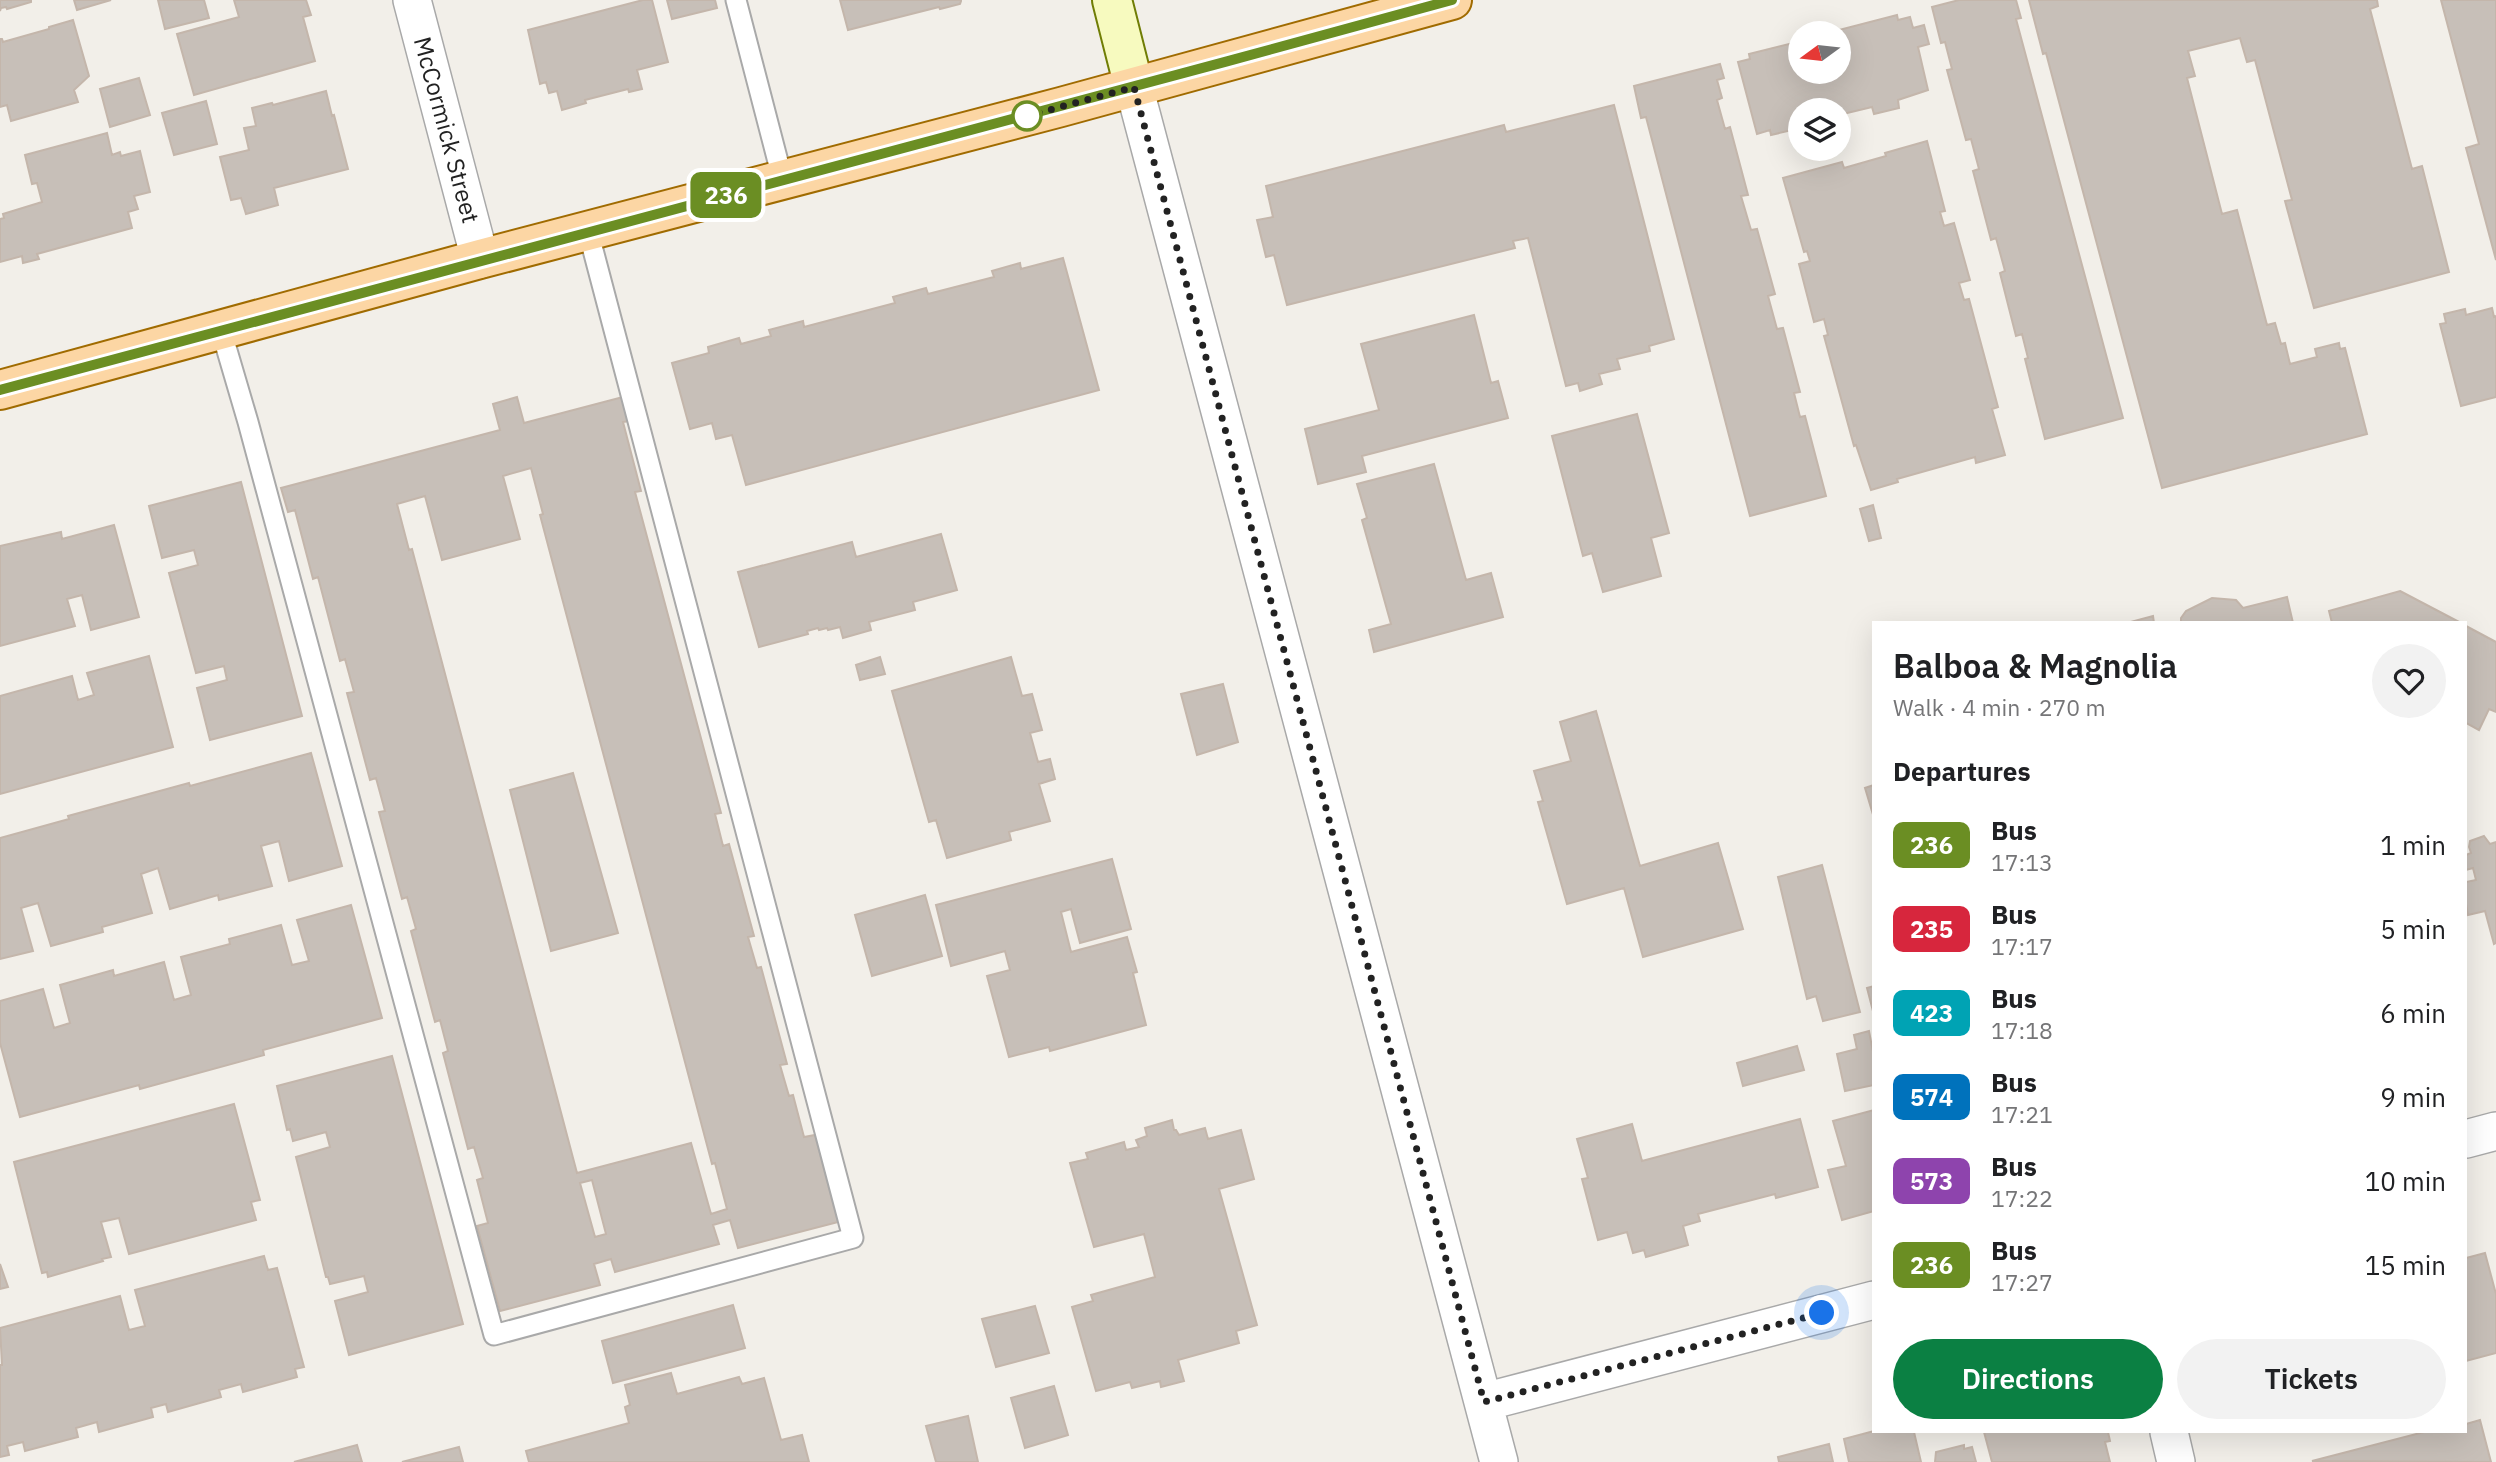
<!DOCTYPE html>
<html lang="en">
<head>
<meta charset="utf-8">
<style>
	body { margin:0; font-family:"IBM Plex Sans",sans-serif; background:#f2f2f2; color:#202124; height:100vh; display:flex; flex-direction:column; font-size:26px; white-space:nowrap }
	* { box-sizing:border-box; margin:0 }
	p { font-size:23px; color:#757577 }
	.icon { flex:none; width:38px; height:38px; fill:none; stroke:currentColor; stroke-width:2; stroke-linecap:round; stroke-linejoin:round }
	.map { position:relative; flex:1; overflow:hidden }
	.panel { position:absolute; left:1872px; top:621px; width:595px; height:812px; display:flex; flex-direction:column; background:#fff; border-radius:0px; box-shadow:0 7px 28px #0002 }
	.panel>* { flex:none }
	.badge { padding:0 14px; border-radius:10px; font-size:24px; line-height:46px }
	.needle { width:46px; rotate:255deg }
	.tools { position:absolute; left:1788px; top:21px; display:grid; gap:14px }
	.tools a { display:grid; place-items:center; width:63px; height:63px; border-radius:50%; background:#fff; box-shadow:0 7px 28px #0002; font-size:35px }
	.you { position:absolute; width:35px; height:35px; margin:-18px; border:5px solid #fff; border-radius:50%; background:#1a73e8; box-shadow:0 0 0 10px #1a73e833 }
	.map>.badge { position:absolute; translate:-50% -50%; box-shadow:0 0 0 4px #fff }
	h2 { padding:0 21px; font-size:26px; line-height:63px }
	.round { display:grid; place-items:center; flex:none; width:74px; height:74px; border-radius:37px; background:#f2f2f2 }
	.head { display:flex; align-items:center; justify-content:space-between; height:119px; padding:0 21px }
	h1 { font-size:33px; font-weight:600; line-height:52px }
	.button { display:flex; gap:14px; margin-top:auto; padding:14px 21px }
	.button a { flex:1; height:80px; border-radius:42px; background:#0b8043; color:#fff; font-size:28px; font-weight:600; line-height:80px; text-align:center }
	.button a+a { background:#f2f2f2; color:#202124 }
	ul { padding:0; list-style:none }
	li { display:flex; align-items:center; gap:21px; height:84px; padding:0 21px }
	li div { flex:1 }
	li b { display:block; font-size:26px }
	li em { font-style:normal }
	li .badge { min-width:77px; font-weight:700; text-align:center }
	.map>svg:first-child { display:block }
	.building { fill:#c7bfb8; stroke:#c4b6ab; stroke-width:2; fill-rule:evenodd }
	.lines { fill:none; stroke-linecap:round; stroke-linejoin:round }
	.service-casing { stroke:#a9a9a9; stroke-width:23 }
	.minor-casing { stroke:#a9a9a9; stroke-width:40 }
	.secondary-casing { stroke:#707d05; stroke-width:42 }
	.primary-casing { stroke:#a06b00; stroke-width:42 }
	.service { stroke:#fff; stroke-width:19 }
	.minor { stroke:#fff; stroke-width:37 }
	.secondary { stroke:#f7fabf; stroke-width:38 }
	.primary { stroke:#fcd6a4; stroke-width:38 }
	.line-casing { stroke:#fff; stroke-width:16 }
	.line { stroke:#6b8e23; stroke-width:10 }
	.walk { stroke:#222; stroke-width:7; stroke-dasharray:0 12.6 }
	.stop-dot { fill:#fff; stroke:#6b8e23; stroke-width:3.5 }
	.labels { text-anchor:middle; stroke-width:7; stroke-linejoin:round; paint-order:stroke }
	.street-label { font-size:24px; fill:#222; stroke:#fff }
</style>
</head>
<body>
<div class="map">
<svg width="2496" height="1462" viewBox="0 0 2496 1462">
	<rect width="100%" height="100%" fill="#f2efe9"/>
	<path class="building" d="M0 0H31V2L7 9 6 7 1 8 0 11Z
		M74 0H111L77 10Z
		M158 0H204L209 18 165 29Z
		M234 0H306L311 15 303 17 315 61 194 95 177 34 239 17Z
		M643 0H652L668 62 637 70 642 89 629 92 628 89 585 100 586 103 562 110 557 91 549 93 546 82 540 84 528 30Z
		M667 0H715L717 8 672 19Z
		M840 0H961V1L960 4 940 9 939 7 848 30Z
		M1959 0H2016L2021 18 2016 19 2123 418 2045 439 2025 359 2028 358 2022 334 2016 336 2000 273 2005 271 1996 238 1991 240 1973 171 1979 169 1971 139 1966 140 1947 70 1952 69 1945 42 1941 43 1932 7Z
		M2029 0H2377L2378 6 2370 9 2412 169 2422 166 2449 272 2314 308 2285 201 2292 200 2255 60 2247 62 2240 38 2188 51 2195 76 2187 78 2222 214 2237 210 2267 325 2275 323 2281 344 2285 343 2290 364 2317 357 2315 349 2339 343 2340 349 2345 348 2367 434 2162 488 2046 53 2043 54Z
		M2441 0H2496V260L2466 148 2479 144Z
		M1897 15 1898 20 1910 17 1913 28 1924 25 1929 44 1918 47 1928 90 1898 100 1899 108 1874 114 1872 107 1839 115V110H1801V136L1794 137 1792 130 1771 135 1770 130 1757 134 1738 62 1750 59 1749 54 1801 41V72H1839V30Z
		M73 20 89 76 74 90 78 102 11 121 7 105 0 107V39H2L3 42 49 29V27Z
		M1720 64 1724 78 1717 80 1722 98 1717 100 1725 129 1730 127 1748 195 1741 196 1751 230 1757 229 1775 294 1768 296 1777 329 1783 328 1800 392 1794 393 1800 417 1805 416 1826 496 1750 516 1646 117 1641 118 1634 86Z
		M139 78 150 115 110 127 100 89Z
		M326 91 332 116 334 115 348 169 274 188 278 205 246 214 241 198 231 200 220 157 249 150 244 128 256 126 252 108 272 103 273 105Z
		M206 101 217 144 174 155 162 113Z
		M1614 105 1674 339 1649 346 1650 351 1617 359 1620 369 1599 374 1602 384 1580 391 1578 383 1566 386 1528 238 1513 241 1515 248 1287 305 1274 255 1266 257 1257 220 1273 217 1266 186 1504 125 1506 132Z
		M107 133 112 155 120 152 121 156 140 151 150 192 134 196 138 209 128 212 132 228 37 254 39 259 23 263 22 256 0 262V219L4 218 3 214 42 202 37 183 32 184 25 155Z
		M1927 141 1945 211 1940 212 1944 226 1954 223 1970 280 1959 283 1964 300 1969 299 1998 407 1992 409 2005 455 1976 463 1975 457 1897 479 1898 482 1871 490 1856 445 1854 446 1824 336 1828 335 1824 319 1814 322 1799 264 1810 261 1807 251 1804 252 1783 178 1842 162 1844 168 1886 156 1885 153Z
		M1063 258 1099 390 746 485 732 435 716 439 712 423 690 429 672 363 709 353 708 347 739 338 741 344 771 336 769 330 803 321 804 327 895 303 893 297 926 288 928 294 994 277 992 271 1020 263 1021 269Z
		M2492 308 2494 317 2496 316V397L2461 406 2440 324 2446 323 2444 314 2465 309 2466 315Z
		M1474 315 1491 383 1498 381 1508 418 1362 456 1366 472 1318 484 1305 429 1379 410 1361 344Z
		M517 397 524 423 623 397 630 421 623 422 641 491 635 492 721 813 715 814 723 846 729 844 754 936 748 937 757 968 761 967 787 1064 780 1065 789 1096 793 1095 804 1137 815 1135 838 1222 738 1248 730 1220 713 1225 719 1244 615 1272 611 1259 594 1264 600 1285 500 1311 477 1226 488 1223 477 1180 483 1178 474 1147 468 1149 443 1053 448 1051 440 1020 435 1022 411 931 416 929 407 897 402 899 379 812 385 811 376 778 370 780 347 693 354 692 345 659 340 661 318 577 313 579 295 510 288 512 281 488 500 430 493 404ZM531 468 543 514 540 515 712 1164 715 1163 727 1209 711 1214 691 1143 577 1173 412 549 409 550 397 504 425 496 442 560 520 539 503 476ZM592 1180 606 1234 595 1237 580 1183Z
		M1637 414 1669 533 1651 538 1661 576 1603 592 1592 553 1583 556 1552 436Z
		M1434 464 1466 580 1491 573 1503 617 1374 652 1369 630 1391 624 1362 520 1367 518 1357 484Z
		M241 482 302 716 210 740 197 688 227 680 224 666 196 673 169 573 198 565 194 550 162 558 149 506Z
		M1873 505 1881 538 1869 541 1860 509Z
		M114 525 139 617 91 630 82 595 67 599 75 626 0 646V546L61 532 62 539Z
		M941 534 957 590 913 602 915 610 869 622 871 630 843 638 840 627 828 630 827 628 819 630 818 628 807 631 808 634 759 647 738 572 852 542 856 557Z
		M2400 591 2461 623H2332L2329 611Z
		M2287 597 2293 623H2181V618L2186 611 2212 598 2236 600 2243 608Z
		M2153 616 2154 623H2127Z
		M2466 626 2496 642V712L2489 709 2479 730 2466 723Z
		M149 656 173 747 0 794V696L72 676 78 700 94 695 87 673Z
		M880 657 885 674 860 680 856 665Z
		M1011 657 1022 696 1032 694 1042 730 1030 733 1038 762 1050 759 1055 779 1039 784 1050 821 1009 832 1011 840 947 858 936 820 929 822 892 691Z
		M1223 684 1238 742 1197 755 1181 694Z
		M1596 711 1640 866 1718 843 1743 929 1643 957 1624 888 1567 904 1538 802 1543 801 1534 771 1571 761 1560 722Z
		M311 753 342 866 289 881 279 841 261 846 272 886 219 900 218 895 170 909 158 868 141 874 152 913 102 927 103 932 51 946 38 903 21 908 33 951 0 959V838L69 819 68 816 189 783 190 786Z
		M573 773 618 933 551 951 510 790Z
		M1874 785V818L1865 788Z
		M2484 836 2490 844 2496 842V943L2494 944 2485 911 2468 915 2466 904V882L2476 880 2473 868 2466 870V855L2471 853 2469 847 2470 841Z
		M1112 859 1131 929 1080 943 1071 909 1061 912 1071 952 1127 937 1137 972 1133 973 1146 1025 1050 1051 1049 1047 1009 1057 987 976 1010 970 1005 951 951 966 936 905Z
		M1822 865 1860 1012 1823 1021 1816 996 1807 999 1778 877Z
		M925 895 942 956 872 976 855 915Z
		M351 905 382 1018 263 1050 264 1055 140 1089 139 1085 20 1117 0 1043V1001L43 989 54 1028 70 1023 60 985 113 970 114 976 164 962 174 1000 191 995 181 957 230 944 229 939 281 925 292 965 309 961 297 920Z
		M1874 986V1015L1867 988Z
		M1869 1031 1874 1057V1085L1845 1091 1837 1054 1857 1049 1854 1035Z
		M1797 1046 1804 1070 1743 1086 1737 1063Z
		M392 1056 463 1324 349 1355 335 1301 368 1292 364 1276 330 1284 328 1277H326L296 1157 330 1147 326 1132 293 1141 290 1129 287 1130 277 1086Z
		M234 1104 260 1200 251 1202 256 1220 129 1254 119 1218 101 1222 111 1257 102 1259 103 1261 48 1277 47 1272 42 1273 14 1162Z
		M1874 1110V1211L1842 1220 1828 1170 1846 1166 1833 1121Z
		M1800 1119 1818 1187 1776 1198 1775 1194 1698 1214 1700 1221 1683 1226 1688 1245 1646 1257 1644 1250 1633 1253 1627 1232 1598 1240 1582 1179 1588 1178 1577 1139 1632 1124 1642 1161Z
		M1172 1120 1174 1130H1176L1179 1135 1205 1128 1208 1139 1241 1130 1254 1179 1219 1189 1257 1325 1236 1331 1239 1343 1178 1360 1184 1381 1161 1387 1160 1381 1132 1388 1130 1382 1096 1391 1072 1307 1093 1301 1091 1295 1155 1277 1144 1234 1094 1247 1070 1163 1088 1159 1086 1153 1124 1142 1126 1150 1139 1147 1136 1140 1147 1136 1145 1128Z
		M2485 1253 2496 1294V1353L2466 1361V1258Z
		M264 1256 268 1270 277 1268 304 1367 295 1369 297 1377 243 1392 241 1384 219 1390 221 1397 168 1412 166 1404 151 1408 153 1417 99 1432 97 1422 76 1428 78 1437 25 1451 23 1442 7 1446 9 1455 0 1457V1365H2L0 1328 120 1296 129 1330 145 1326 135 1290Z
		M0 1264 8 1287 0 1289Z
		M733 1305 745 1348 613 1383 602 1341Z
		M1035 1306 1049 1353 996 1367 982 1319Z
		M671 1373 677 1394 739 1377 742 1384 764 1378 781 1440 802 1435 809 1462H529L526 1451 629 1423 625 1407 630 1405 625 1385Z
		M1054 1386 1068 1435 1025 1448 1011 1398Z
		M968 1416 978 1462H936L926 1426Z
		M2480 1420 2491 1462 2312 1461 2424 1432H2466V1424Z
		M1874 1431 1914 1432 1921 1462H1849L1844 1439Z
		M1984 1432H2108L2110 1441 2105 1442 2110 1462H1992Z
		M1829 1444 1833 1462H1779L1778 1457Z
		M357 1445 362 1462H294Z
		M1964 1445V1449L1972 1447 1976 1462H1935L1936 1452Z
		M459 1447 463 1462H402Z"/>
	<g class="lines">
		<defs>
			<path id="service" d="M736 0 783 181
				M221 330 248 422 494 1335 853 1238 588 231"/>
			<path id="minor" d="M412 0 480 259
				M1134 87 1499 1462
				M2466 1139 2496 1131
				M1484 1402 1874 1300
				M2169 1432 2176 1462"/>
			<path id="secondary" d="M1112 0 1134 87"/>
			<path id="primary" d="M0 390 480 259 1061 107 1452 0"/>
		</defs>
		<use href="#service" class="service-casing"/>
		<use href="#minor" class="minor-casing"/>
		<use href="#secondary" class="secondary-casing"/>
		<use href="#primary" class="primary-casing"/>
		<use href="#service" class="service"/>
		<use href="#minor" class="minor"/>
		<use href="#secondary" class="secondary"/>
		<use href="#primary" class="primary"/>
	</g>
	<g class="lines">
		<defs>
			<path id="line" d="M0 390C484 258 969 133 1452 0"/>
		</defs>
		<use href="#line" class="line-casing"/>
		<use href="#line" class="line"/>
		<path class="walk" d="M1027 116 1134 87 1484 1402 1822 1313"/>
	</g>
	<circle class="stop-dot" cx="1027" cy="116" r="14"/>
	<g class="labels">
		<g class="street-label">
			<text transform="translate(446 130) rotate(75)" y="8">McCormick Street</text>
		</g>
	</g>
</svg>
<div class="tools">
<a><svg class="needle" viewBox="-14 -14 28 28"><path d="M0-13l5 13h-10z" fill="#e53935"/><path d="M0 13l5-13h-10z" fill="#757577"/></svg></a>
<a><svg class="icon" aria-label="layers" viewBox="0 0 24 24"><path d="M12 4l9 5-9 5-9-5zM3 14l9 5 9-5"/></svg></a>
</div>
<div class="you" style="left:1822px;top:1313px"></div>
<b class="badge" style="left:726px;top:195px;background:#6b8e23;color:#fff">236</b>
<section class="panel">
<div class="head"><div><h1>Balboa &amp; Magnolia</h1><p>Walk · 4 min · 270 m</p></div><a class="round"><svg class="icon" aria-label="heart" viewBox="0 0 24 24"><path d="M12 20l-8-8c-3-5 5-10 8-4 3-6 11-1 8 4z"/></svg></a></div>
<h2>Departures</h2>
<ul>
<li><span class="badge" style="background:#6b8e23;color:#fff">236</span><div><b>Bus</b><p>17:13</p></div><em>1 min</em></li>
<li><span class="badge" style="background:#d7263d;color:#fff">235</span><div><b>Bus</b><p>17:17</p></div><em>5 min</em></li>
<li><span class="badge" style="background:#00a3b4;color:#fff">423</span><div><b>Bus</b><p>17:18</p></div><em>6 min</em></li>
<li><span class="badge" style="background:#0072bc;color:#fff">574</span><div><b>Bus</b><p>17:21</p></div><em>9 min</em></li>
<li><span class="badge" style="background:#8e44ad;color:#fff">573</span><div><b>Bus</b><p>17:22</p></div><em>10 min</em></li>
<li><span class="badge" style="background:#6b8e23;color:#fff">236</span><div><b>Bus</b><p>17:27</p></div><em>15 min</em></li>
</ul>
<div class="button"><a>Directions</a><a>Tickets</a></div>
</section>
</div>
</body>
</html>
